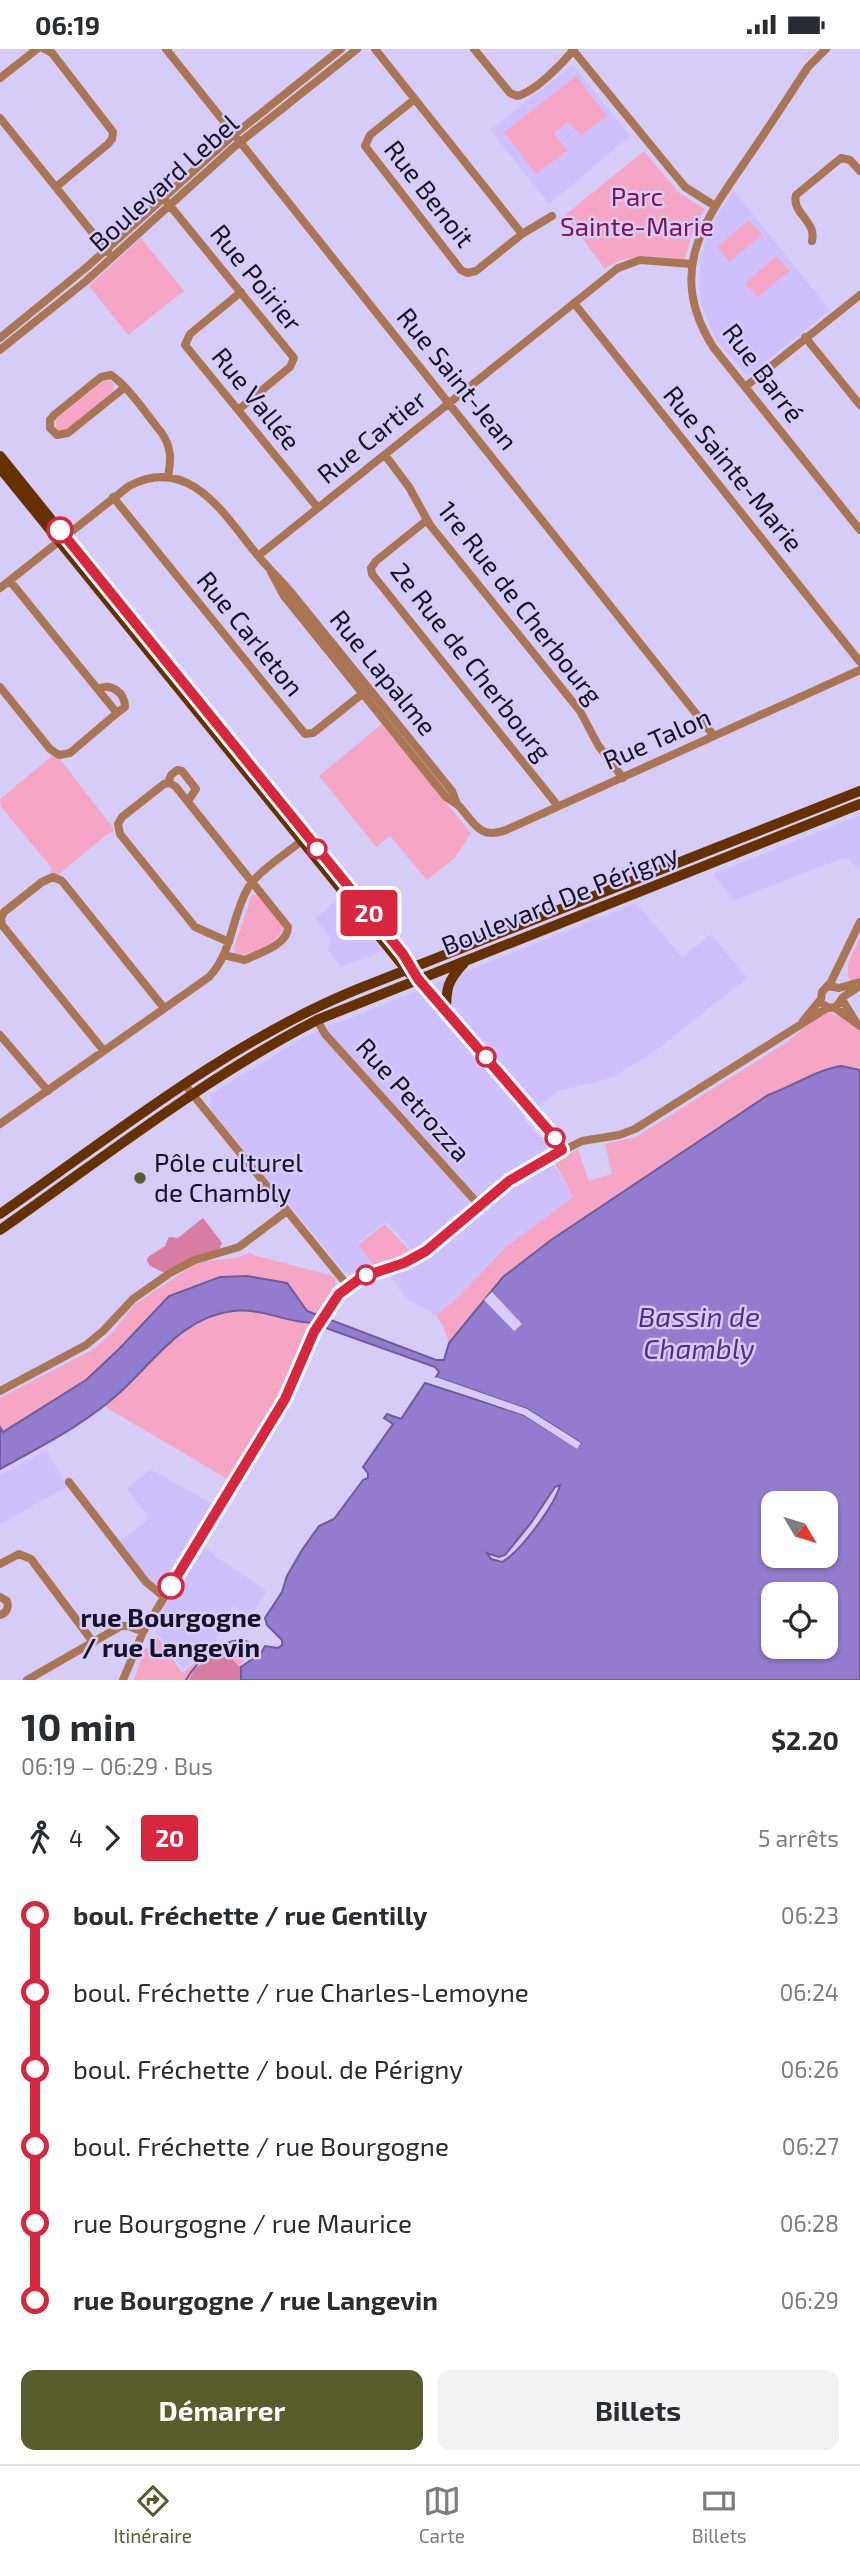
<!DOCTYPE html>
<html lang="fr">
<head>
<meta charset="utf-8">
<style>
	body { margin:0; font-family:"Exo 2",sans-serif; background:#f2f2f3; color:#2b2b33; height:100vh; display:flex; flex-direction:column; font-size:26px; white-space:nowrap }
	* { box-sizing:border-box; margin:0 }
	p { font-size:23px; color:#7c7c81 }
	.icon { flex:none; width:38px; height:38px; fill:none; stroke:currentColor; stroke-width:2; stroke-linecap:round; stroke-linejoin:round }
	.map { position:relative; height:1631px; overflow:hidden }
	.side { display:flex; flex-direction:column; background:#fff; flex:1 }
	.side>* { flex:none }
	.badge { padding:0 14px; border-radius:5px; font-size:24px; line-height:46px }
	.needle { width:46px; rotate:128deg }
	.tools { position:absolute; left:761px; top:1442px; display:grid; gap:14px }
	.tools a { display:grid; place-items:center; width:77px; height:77px; border-radius:14px; background:#fff; box-shadow:0 2px 5px #0004; font-size:35px }
	.map>.badge { position:absolute; translate:-50% -50%; box-shadow:0 0 0 4px #fff }
	.legs { display:flex; align-items:center; gap:10px; height:77px; padding:0 21px; font-size:23px }
	.legs p { margin-inline-start:auto }
	.head { display:flex; align-items:center; justify-content:space-between; height:119px; padding:0 21px }
	h1 { font-size:38px; font-weight:700; line-height:52px }
	.action { display:flex; gap:14px; margin-top:auto; padding:14px 21px }
	.action a { flex:1; height:80px; border-radius:14px; background:#575d2b; color:#fff; font-size:28px; font-weight:700; line-height:80px; text-align:center }
	.action a+a { background:#f2f2f3; color:#2b2b33 }
	ul { padding:0 21px; list-style:none }
	li { display:flex; align-items:center; gap:24px; height:77px; font-size:26px }
	li i { display:grid; place-items:center; width:10px; height:100%; margin:0 9px; background:currentColor }
	li i::after { content:''; width:18px; height:18px; margin:-9px; border:5px solid; border-radius:50%; background:#fff }
	li p { margin-inline-start:auto }
	li:first-child i { background:linear-gradient(#0000 50%,currentColor 0) }
	li:last-child i { background:linear-gradient(currentColor 50%,#0000 0) }
	.status { display:flex; justify-content:space-between; align-items:center; height:49px; padding:0 35px; background:#fff; direction:ltr }
	.status svg { height:19px; fill:currentColor }
	.menu { display:flex; justify-content:space-around; align-items:center; height:98px; border-top:2px solid #e1e1e2; background:#fff; font-size:19px; color:#7c7c81 }
	.menu a { display:grid; justify-items:center; gap:4px }
	.menu .current { color:#575d2b }
	.map>svg:first-child { display:block }
	.built { fill:#cec0fd }
	.green { fill:#f6a6c5 }
	.forest { fill:#d87ca1 }
	.water { fill:#927cce; stroke:#6d5c9b; stroke-width:2; fill-rule:evenodd }
	.pier { fill:#d5ccf7 }
	.lines { fill:none; stroke-linecap:round; stroke-linejoin:round }
	.stream { stroke:#6d5c9b; stroke-width:2 }
	.minor { stroke:#a97552; stroke-width:8 }
	.major { stroke:#663101; stroke-width:10 }
	.line-1-casing { stroke:#fff; stroke-width:16 }
	.line-1 { stroke:#d7263d; stroke-width:10 }
	.stop-1-dot { fill:#fff; stroke:#d7263d; stroke-width:3.5 }
	.poi-dot { fill:#575d2b; stroke:#d5ccf7; stroke-width:2.5 }
	.labels { text-anchor:middle; stroke-width:5; stroke-linejoin:round; paint-order:stroke }
	.street-label { font-size:26px; fill:#171225; stroke:#d5ccf7 }
	.park-label { font-size:26px; fill:#82134e; stroke:#d5ccf7 }
	.poi-label { font-size:26px; fill:#171225; stroke:#d5ccf7; text-anchor:start }
	.stop-label { font-size:26px; font-weight:bold; fill:#171225; stroke:#d5ccf7 }
	.water-label { font-size:28px; font-style:italic; fill:#502e8e; stroke:#d5ccf7 }
</style>
</head>
<body>
<div class="status"><b>06:19</b><svg viewBox="0 0 49 12"><path d="M0 12V9h3v3zM5 12V6h3v6zM10 12V3h3v9zM15 12V0h3v12zM26 1h20v11H26zM47 4h2v5h-2z"/></svg></div>
<div class="map">
<svg width="860" height="1631" viewBox="0 0 860 1631">
	<rect width="100%" height="100%" fill="#d5ccf7"/>
	<path class="built" d="M573 16 630 87 549 155 490 81Z
		M734 142 830 261 747 327 715 288 704 262 699 241 700 215 706 190 714 171Z
		M860 766V821L846 808 734 851 713 825Z
		M340 849 383 902 341 918 328 901 331 889 315 869Z
		M636 854 682 908 711 885 747 929 658 1000 611 1029 558 1042 523 1070 547 1096 545 1101 573 1148 507 1197 456 1250 436 1266 407 1250 389 1226 421 1211 386 1173 357 1195 373 1215 351 1225 345 1223 214 1066 210 1058V1045L310 985Z
		M46 1401 68 1437 0 1475V1426Z
		M150 1420 221 1460 199 1495 266 1542 251 1568 233 1557 212 1598 183 1620 156 1582 154 1575 166 1552 119 1493 146 1472 147 1466 127 1440Z"/>
	<path class="green" d="M576 27 607 67 581 87 569 73 554 84 567 102 536 125 504 83Z
		M644 102 680 145 705 160 692 184 685 211C656 208 630 202 605 220L565 166Z
		M749 171 762 186 729 213 717 198Z
		M141 189 184 242 128 286 89 237Z
		M777 207 790 222 758 248 745 234Z
		M109 331 114 335 112 343 66 381 59 382 55 379 56 370 103 332Z
		M382 675 471 784 455 809 427 831 390 787 376 798 319 727Z
		M52 707 59 709 114 780V782L105 787 59 825 51 824V818L1 758 0 750Z
		M252 846H259L284 878C280 893 250 908 236 905L234 899Z
		M860 889V929L852 933 848 928V915Z
		M828 963 844 969 860 982V1021L835 1018 767 1046 551 1191 503 1228 449 1294 443 1277 436 1266 456 1250 507 1197 573 1148 554 1112 578 1101 589 1132 612 1125 605 1095 636 1088 786 994 816 969Z
		M385 1175 411 1203 374 1216 358 1196Z
		M250 1203 253 1206 330 1226 335 1229V1238L316 1266 307 1262 287 1234 169 1247 119 1300 86 1331 3 1383 0 1378V1349L92 1301 112 1284 134 1256 197 1214C215 1209 234 1213 250 1203Z
		M244 1261C268 1263 289 1273 312 1274L287 1335 229 1431 104 1357 176 1287C197 1272 218 1263 244 1261Z
		M158 1589 182 1624C205 1608 219 1591 248 1593L241 1618V1631H134L144 1601Z"/>
	<path class="forest" d="M203 1169 222 1194 219 1201 165 1224 150 1217 147 1212 148 1208 165 1197 169 1188 178 1189Z
		M221 1599 248 1626V1631H189L194 1621Z"/>
	<path class="water" d="M841 1017 860 1021V1631H241V1618L261 1604 265 1597 278 1599 282 1596V1591L267 1576 265 1569 282 1543 287 1527 302 1501 319 1477 334 1470 363 1431 368 1429V1424L363 1418 393 1375 384 1369 387 1365 401 1370 425 1334 524 1366 577 1399 581 1394 527 1360 436 1328 439 1323 435 1318 312 1274C285 1273 262 1259 233 1262 178 1268 150 1320 110 1352 76 1380 38 1399 0 1420V1378L3 1383 86 1331 119 1300 169 1247 220 1228 247 1227 287 1234 307 1262 436 1311H444L449 1294 503 1228 551 1191 768 1046C791 1038 819 1020 841 1017ZM560 1436C555 1456 520 1503 502 1513L491 1510 487 1504 499 1508 505 1506 531 1474 555 1438ZM774 1454H826V1507H774ZM774 1545H826V1598H774Z"/>
	<path class="pier" d="M492 1243 522 1275 514 1282 484 1251Z
		M436 1328 527 1360 581 1394 577 1400 524 1366 432 1334 434 1331 525 1363 576 1395 526 1363 435 1331Z"/>
	<g class="lines">
		<path class="stream" d="M186 1631C195 1614 227 1584 248 1593 252 1595 257 1601 261 1604"/>
		<path class="minor" d="M44 0 52 4 113 83 112 90 108 95 56 138
			M166 0 714 687
			M375 0 522 185
			M474 0 510 44 517 47C535 43 563 14 574 0
			M572 0 685 138 715 157
			M826 0 808 18C788 48 769 78 749 107 705 171 665 221 713 298L860 481
			M0 29 37 0
			M415 50 370 86 365 97 461 221 467 224 476 222 522 185 552 167
			M0 69 108 203
			M167 153 294 309 290 318 238 361
			M812 192C817 172 791 164 796 146L841 109 850 111 860 122
			M241 243 190 285 185 296 318 459
			M574 254 860 613
			M805 288 860 356
			M0 289 88 217 230 89 341 0
			M0 301 86 232 234 98 357 0
			M745 338 860 246
			M124 339 68 384 57 386 50 379V371L54 366 101 328 111 326C130 339 146 365 161 383 172 398 171 411 168 428
			M385 406 409 438 430 476 580 662 598 696 623 729
			M113 448 305 685 313 684 367 641
			M427 471 376 512 371 519 372 525 558 757
			M258 507 618 219 640 211 692 215
			M271 523 284 547 446 748C451 751 456 754 460 758 475 775 480 791 506 781L860 621
			M0 539 129 437C188 406 222 462 254 502 265 516 278 528 290 542L452 742 457 755
			M0 638 50 700 59 706 70 704 117 664 10 532
			M98 640C111 633 125 644 125 658L117 664
			M168 734 171 726 177 721 182 722 196 740 188 752
			M224 906 245 911C259 904 288 896 288 878L176 738 170 734 164 735 122 768 118 775 120 785 195 878 229 893
			M418 930 556 1090 562 1101
			M828 937 839 939 860 933
			M843 952 856 973
			M824 956 829 959 836 958 843 948 860 937
			M835 959 860 977
			M317 971 325 985 480 1157
			M803 972 821 950 822 943 831 933 860 873
			M0 986 48 1042
			M104 1002 2 876 1 869 4 863 42 833 53 828 62 832 164 959
			M185 1036 348 1237
			M0 1075 209 928C233 903 231 868 248 839 258 822 289 803 305 789
			M0 1342 86 1296 103 1282 133 1250 170 1224 195 1211 239 1198 287 1162
			M69 1433 146 1533 164 1548
			M0 1515 19 1505 31 1510 93 1593
			M0 1548 7 1552C9 1558 7 1564 0 1566
			M27 1631 121 1577H129L143 1583
			M123 1631 143 1583 285 1350 314 1283 339 1245 362 1228 404 1214 426 1202 501 1138 525 1121 582 1092 619 1086 635 1080 827 959"/>
		<path class="major" d="M0 407 415 922
			M0 419 409 924
			M446 963C446 940 447 932 464 914
			M0 1165C115 1085 228 993 358 940L860 742
			M0 1181C103 1109 205 1029 317 971L860 755"/>
	</g>
	<g class="lines">
		<defs>
			<path id="line-1" d="M60 481 403 905 418 930 556 1090 562 1101 509 1132 426 1202 404 1214 362 1228 339 1245 314 1283 285 1350 171 1537"/>
		</defs>
		<use href="#line-1" class="line-1-casing"/>
		<use href="#line-1" class="line-1"/>
	</g>
	<g class="stop-1-dot">
		<circle cx="60" cy="481" r="12"/>
		<circle cx="317" cy="800" r="9"/>
		<circle cx="486" cy="1008" r="9"/>
		<circle cx="555" cy="1089" r="9"/>
		<circle cx="366" cy="1226" r="9"/>
		<circle cx="171" cy="1537" r="12"/>
	</g>
	<circle class="poi-dot" cx="140" cy="1129" r="7"/>
	<g class="labels">
		<g class="street-label">
			<text transform="translate(164 134) rotate(-42)" y="9">Boulevard Lebel</text>
			<text transform="translate(429 145) rotate(52)" y="9">Rue Benoit</text>
			<text transform="translate(256 229) rotate(51)" y="9">Rue Poirier</text>
			<text transform="translate(763 324) rotate(53)" y="9">Rue Barré</text>
			<text transform="translate(457 330) rotate(51)" y="9">Rue Saint-Jean</text>
			<text transform="translate(256 350) rotate(51)" y="9">Rue Vallée</text>
			<text transform="translate(372 388) rotate(-39)" y="9">Rue Cartier</text>
			<text transform="translate(733 420) rotate(51)" y="9">Rue Sainte-Marie</text>
			<text transform="translate(520 554) rotate(52)" y="9">1re Rue de Cherbourg</text>
			<text transform="translate(250 585) rotate(51)" y="9">Rue Carleton</text>
			<text transform="translate(471 613) rotate(52)" y="9">2e Rue de Cherbourg</text>
			<text transform="translate(383 624) rotate(51)" y="9">Rue Lapalme</text>
			<text transform="translate(657 690) rotate(-24)" y="9">Rue Talon</text>
			<text transform="translate(560 851) rotate(-22)" y="9">Boulevard De Périgny</text>
			<text transform="translate(413 1051) rotate(48)" y="9">Rue Petrozza</text>
		</g>
		<g class="park-label">
			<text x="637" y="157">Parc<tspan x="637" dy="30">Sainte-Marie</tspan></text>
		</g>
		<g class="poi-label">
			<text x="154" y="1123">Pôle culturel<tspan x="154" dy="30">de Chambly</tspan></text>
		</g>
		<g class="stop-label">
			<text x="171" y="1578">rue Bourgogne<tspan x="171" dy="30">/ rue Langevin</tspan></text>
		</g>
		<g class="water-label">
			<text x="699" y="1278">Bassin de<tspan x="699" dy="32">Chambly</tspan></text>
		</g>
	</g>
</svg>
<div class="tools">
<a><svg class="needle" viewBox="-14 -14 28 28"><path d="M0-13l5 13h-10z" fill="#e53935"/><path d="M0 13l5-13h-10z" fill="#7c7c81"/></svg></a>
<a><svg class="icon" aria-label="locate" viewBox="0 0 24 24"><circle cx="12" cy="12" r="6"/><path d="M12 2v4M12 18v4M2 12h4M18 12h4"/></svg></a>
</div>
<b class="badge" style="left:369px;top:864px;background:#d7263d;color:#fff">20</b>
</div>
<section class="side">
<div class="head"><div><h1>10 min</h1><p>06:19 – 06:29 · Bus</p></div><b>$2.20</b></div>
<div class="legs"><svg class="icon" aria-label="walk" viewBox="0 0 24 24"><circle cx="13" cy="4" r="2"/><path d="M13 8l-2 6 4 7M11 14l-3 7M7 12l3-4h3l4 4"/></svg>4<svg class="icon" aria-label="forward" viewBox="0 0 24 24"><path d="M9 5l7 7-7 7"/></svg><b class="badge" style="background:#d7263d;color:#fff">20</b><p>5 arrêts</p></div>
<ul>
<li><i style="color:#d7263d"></i><b>boul. Fréchette / rue Gentilly</b><p>06:23</p></li>
<li><i style="color:#d7263d"></i><span>boul. Fréchette / rue Charles-Lemoyne</span><p>06:24</p></li>
<li><i style="color:#d7263d"></i><span>boul. Fréchette / boul. de Périgny</span><p>06:26</p></li>
<li><i style="color:#d7263d"></i><span>boul. Fréchette / rue Bourgogne</span><p>06:27</p></li>
<li><i style="color:#d7263d"></i><span>rue Bourgogne / rue Maurice</span><p>06:28</p></li>
<li><i style="color:#d7263d"></i><b>rue Bourgogne / rue Langevin</b><p>06:29</p></li>
</ul>
<div class="action"><a>Démarrer</a><a>Billets</a></div>
</section>
<nav class="menu">
<a class="current"><svg class="icon" aria-label="directions" viewBox="0 0 24 24"><path d="M12 3l9 9-9 9-9-9zM9 14v-3h6M13 9l2 2-2 2"/></svg>Itinéraire</a>
<a><svg class="icon" aria-label="map" viewBox="0 0 24 24"><path d="M3 6l6-2 6 2 6-2v14l-6 2-6-2-6 2zM9 4v14M15 6v14"/></svg>Carte</a>
<a><svg class="icon" aria-label="tickets" viewBox="0 0 24 24"><path d="M3 7h18v10H3zM15 7v10"/></svg>Billets</a>
</nav>
</body>
</html>
